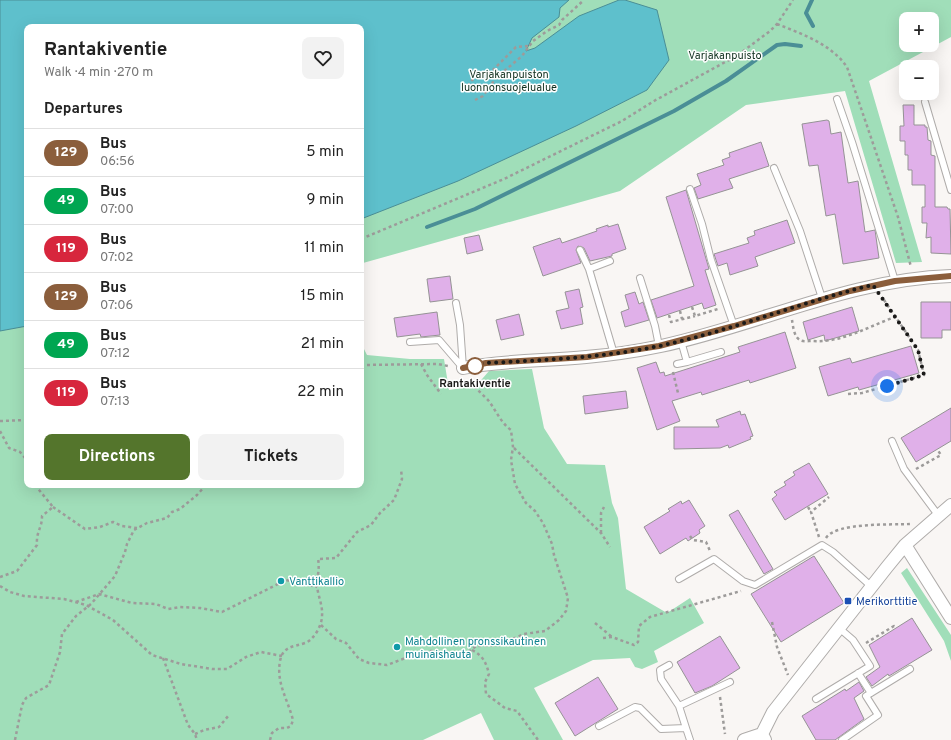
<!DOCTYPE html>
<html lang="en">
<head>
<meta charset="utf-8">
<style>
	body { margin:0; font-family:Overpass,sans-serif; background:#f2f2f2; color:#222; height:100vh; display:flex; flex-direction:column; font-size:15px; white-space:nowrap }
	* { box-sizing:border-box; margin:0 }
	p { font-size:13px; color:#767676 }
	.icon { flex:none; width:22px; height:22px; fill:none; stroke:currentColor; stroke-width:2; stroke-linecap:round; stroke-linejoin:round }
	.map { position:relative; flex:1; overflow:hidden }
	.side { position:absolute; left:24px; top:24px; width:340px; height:464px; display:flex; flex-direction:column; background:#fff; border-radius:8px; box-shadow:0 4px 16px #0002 }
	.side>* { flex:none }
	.badge { padding:0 8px; border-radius:13px; font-size:14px; line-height:26px }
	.tools { position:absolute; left:899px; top:12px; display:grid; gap:8px }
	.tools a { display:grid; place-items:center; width:40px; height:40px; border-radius:8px; background:#fff; box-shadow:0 4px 16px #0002; font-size:20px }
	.you { position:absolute; width:20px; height:20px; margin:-10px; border:3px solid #fff; border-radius:50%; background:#1a73e8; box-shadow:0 0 0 6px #1a73e833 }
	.map>.badge { position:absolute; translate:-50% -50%; box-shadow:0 0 0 2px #fff }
	h2 { padding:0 20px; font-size:15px; line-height:36px }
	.round { display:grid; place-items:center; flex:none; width:42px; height:42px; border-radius:8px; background:#f2f2f2 }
	.overview { display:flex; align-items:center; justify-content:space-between; height:68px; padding:0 20px }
	h1 { font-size:19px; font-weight:700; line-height:30px }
	.button { display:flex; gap:8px; margin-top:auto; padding:8px 20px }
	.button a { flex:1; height:46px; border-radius:8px; background:#54752c; color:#fff; font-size:16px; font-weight:700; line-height:46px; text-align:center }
	.button a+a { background:#f2f2f2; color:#222 }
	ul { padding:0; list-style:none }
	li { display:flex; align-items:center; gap:12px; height:48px; padding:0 20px; border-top:1px solid #e0e0e0 }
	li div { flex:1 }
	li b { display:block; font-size:15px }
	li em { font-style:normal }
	li .badge { min-width:44px; font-weight:700; text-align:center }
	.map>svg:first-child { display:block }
	.green { fill:#a0deb9; fill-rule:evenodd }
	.water { fill:#5ec0cc; stroke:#4a8e96 }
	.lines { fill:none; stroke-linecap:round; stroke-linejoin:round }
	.stream { stroke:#4a8e96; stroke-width:4 }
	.building { fill:#e0b0e9; stroke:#959395 }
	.lane-casing { stroke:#afacaa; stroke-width:8 }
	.street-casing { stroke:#afacaa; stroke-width:14 }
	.path { stroke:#9d9b9a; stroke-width:2.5; stroke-dasharray:3 3; stroke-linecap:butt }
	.lane { stroke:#fff; stroke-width:6 }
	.street { stroke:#fff; stroke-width:12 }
	.line-casing { stroke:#fff; stroke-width:9 }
	.line { stroke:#8b5e3c; stroke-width:6 }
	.walk { stroke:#1b1a19; stroke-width:4; stroke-dasharray:0 7.2 }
	.stop-dot { fill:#fff; stroke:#8b5e3c; stroke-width:2 }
	.culture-dot { fill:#0f9aa8; stroke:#fff; stroke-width:1.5 }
	.transit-dot { fill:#1a4fb4; stroke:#fff; stroke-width:1.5 }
	.labels { text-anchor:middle; stroke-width:3; stroke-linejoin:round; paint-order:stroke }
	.park-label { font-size:11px; fill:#113120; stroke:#fff }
	.stop-label { font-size:11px; font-weight:bold; fill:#1b1a19; stroke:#fff }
	.culture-label { font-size:11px; fill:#0d838f; stroke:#fff; text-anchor:start }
	.transit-label { font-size:11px; fill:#164399; stroke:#fff; text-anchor:start }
</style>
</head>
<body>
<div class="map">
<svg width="951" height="740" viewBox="0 0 951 740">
	<rect width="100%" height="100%" fill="#f9f6f4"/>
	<path class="green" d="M569 0H951V37L869 81 922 262 896 263 845 91 746 105 620 191 363 263 361 276 362 243 361 143ZM906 19H932V45H906Z
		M27 252V485H361V343L367 355 410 359H444L449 390 476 386 489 371 532 369 544 428 567 464 605 465 612 503 618 518 626 589 667 613 690 598 704 623 654 651 658 662 642 669 635 667 630 658 593 660 534 688 563 740H494L481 713 423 740H0V268Z
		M907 568 951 635V661L944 641 901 573Z"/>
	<path class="water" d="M0 0H569L560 8 559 17 532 38 526 51 535 48 579 16 619 0H625L657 10 669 60 647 90 576 126 458 181 361 219V27H27V326L0 331Z"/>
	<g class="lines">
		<path class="stream" d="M812 0 806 13 813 26
			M427 227 475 209 674 111 726 81 777 45 785 44 801 46"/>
	</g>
	<path class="building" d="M903 105H914V125H925V127H927L928 140 931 141V155L935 156V207H947L948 209H950L951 254 931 253V237L926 238 927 223H922V207H925V185H912V170H908V155H905V141H900V126H904Z
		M827 120 829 121 831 134 841 132 848 183 858 181 865 232 875 230 879 258 843 264 835 214 826 216 818 165 809 166 802 124Z
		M761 142 769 166 729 179 733 188 698 199 694 188 701 185 697 174 724 165 722 160 730 157 729 153Z
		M686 190 709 269 705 270 716 305 704 309 702 303 657 318 651 300 694 286 666 197Z
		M787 220 795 243 755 257 758 266 730 275 727 263 718 266 714 254 749 243 747 238 755 235 754 231Z
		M618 224 626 249 612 254V256L590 261 584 248 578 246 576 250 581 263 543 276 533 247 560 238 562 243 597 231 596 229 608 225V227Z
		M479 235 483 250 467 254 464 238Z
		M450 276 453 299 430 302 427 279Z
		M579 289 583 307 580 308 583 324 561 329 556 311 569 308 565 292Z
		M635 292 639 304 643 302 649 320 625 327 621 312 629 309 625 295Z
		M921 302H951V330H942V338H921Z
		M852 307 859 331 825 341 824 335 808 340 803 322Z
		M437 312 440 335 421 337 420 334 397 337 394 318Z
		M519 314 524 335 501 340 496 320Z
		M785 332 796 368 750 383 749 380 702 395 701 392 672 401 680 421 657 430 637 368 656 362 660 373 664 372 665 376 740 352 738 347Z
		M911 346 919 373 859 390 858 387 828 396 819 367 850 358 852 363Z
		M626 391 628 408 585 414 583 396Z
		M951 408V441L916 462 901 438Z
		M740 411 741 415 745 414 753 436 750 437 751 439 729 448 728 445 720 448 674 449V427H719L716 420Z
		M809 463 828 494 785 520 772 499 777 495 774 492 786 485 784 482 795 475 793 472Z
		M689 500 705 526 699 530 700 533 688 541 686 538 660 554 644 527 670 511 668 509 681 501 682 504Z
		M738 510 773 569 764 574 729 515Z
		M814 556 844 603 781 642 751 594Z
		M912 618 932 650 889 676 888 674 872 686 866 677 880 667 869 645Z
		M720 636 740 668 712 686 695 693 677 662Z
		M598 677 618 709 575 736 555 703Z
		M859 682 864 691 854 698 864 719 835 740H816L802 716 845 689 846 691Z"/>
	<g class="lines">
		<defs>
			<path id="lane" d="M837 99 852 142 895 281
				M925 102 951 190
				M774 168 800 231 822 298
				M690 189 702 224 711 260 734 326
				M580 250 589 269 614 354
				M589 269 610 261
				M640 278 655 326 659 346
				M456 303 460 325 463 368
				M681 341 687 362 721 352
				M410 342 439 340 463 368
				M677 364 687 362
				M892 441 904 469 938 515
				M679 579 714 559 743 581 755 585 822 545 833 552 872 587
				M669 665 660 670 661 679 679 706 686 728
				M858 673 871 693
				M816 699 870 666 853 640 839 628
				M679 706 730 682
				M599 726 635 707 640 708 661 729 686 728 690 740
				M842 740 878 715 866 696 910 669"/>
			<path id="street" d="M463 368C504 360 545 361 586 357 611 355 637 351 661 346 759 325 850 279 951 276
				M905 545 951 618
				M744 740 762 734
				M765 740 762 734 773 712 887 567 905 545 951 505"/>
		</defs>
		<use href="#lane" class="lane-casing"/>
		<use href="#street" class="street-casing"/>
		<path class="path" d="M777 24C802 34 831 44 847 67L898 217 911 267
			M468 86 472 80 493 70 516 47 529 46
			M475 100 483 96 496 78 522 56 533 41 547 31 559 25 562 20 584 0
			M361 239 504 179 622 121 654 101 738 55 770 31 777 24 793 0
			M692 307 695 316 718 309
			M680 311 682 319
			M669 315 671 322 695 316
			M792 320C793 326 794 337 800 340 803 342 808 341 812 341 842 343 867 327 895 317
			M421 364 427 375 441 394
			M361 365 438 364 448 366
			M673 372 678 393
			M848 394 862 393 924 375 918 350 882 297
			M0 421 27 420
			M0 431 9 448 20 452 27 460
			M514 448 601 533 610 547
			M916 469 941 455 937 449
			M53 507 85 529 100 527 113 522 122 526 137 528
			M808 507 811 512
			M601 533V513L604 507
			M690 536 693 540 706 542 710 551
			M819 537 811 512 829 497
			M826 538C836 522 892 525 910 524
			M0 577 17 571 37 545C36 531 42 529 42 516L53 507 35 485
			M0 586 10 592 24 596 64 599 86 605 113 620 152 655 181 664 212 669H227L246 657 261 652 282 656
			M76 602 99 594 132 603 156 604 168 609 180 607 200 608 222 612 286 580 317 587
			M772 622 777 647 788 675
			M595 623 612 637
			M321 625 336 639 346 643 359 659 369 663 387 665 416 654 431 651 450 653 461 658 476 646 499 645 524 634 545 631 559 620 566 611 568 598 554 555 552 544 543 523 535 511 526 503 515 484 511 460 513 447 511 430C500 422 496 410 488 400 481 393 474 387 469 379
			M603 638 612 637 634 645 638 642 639 626 650 617 741 591
			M866 643 894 626 896 628
			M472 650C483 656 486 662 489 674L485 682 486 694 505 708 517 711 538 740
			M163 658 188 725 195 734 197 740
			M720 697 725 734
			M195 734 204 730 219 727 229 715
			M15 740 22 705 26 698 49 685 60 652 62 634 76 616 91 604 115 576 125 552 127 544 134 530 147 523 167 518 172 512 180 509 197 495 206 485
			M270 740 272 733 279 728H287L291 726 293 720C288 700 276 683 280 661 283 646 293 647 305 643 314 640 322 625 322 616 323 606 318 596 317 586 317 577 320 568 318 559L336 558 357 532 371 525 380 513 394 500 402 479 401 469"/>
		<use href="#lane" class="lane"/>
		<use href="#street" class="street"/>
	</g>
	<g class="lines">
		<defs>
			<path id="line" d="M463 368 486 363 587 357 659 346 734 326 850 291 895 281 951 276"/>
		</defs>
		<use href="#line" class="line-casing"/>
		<use href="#line" class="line"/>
		<path class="walk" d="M475 366 486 363C551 360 617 357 681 341 746 325 808 300 873 285L918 350 924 375 887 386"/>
	</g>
	<circle class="stop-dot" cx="475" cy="366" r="8"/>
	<g class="culture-dot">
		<circle cx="281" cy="581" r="4"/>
		<circle cx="397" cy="647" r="4"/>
	</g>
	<rect class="transit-dot" x="844" y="597" width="8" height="8" rx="2"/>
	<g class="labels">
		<g class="park-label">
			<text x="725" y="59">Varjakanpuisto</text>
			<text x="509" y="78">Varjakanpuiston<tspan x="509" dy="13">luonnonsuojelualue</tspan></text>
		</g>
		<g class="stop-label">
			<text x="475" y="387">Rantakiventie</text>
		</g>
		<g class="culture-label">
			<text x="289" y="585">Vanttikallio</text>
			<text x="405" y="645">Mahdollinen pronssikautinen<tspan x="405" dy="13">muinaishauta</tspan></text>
		</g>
		<g class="transit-label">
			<text x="856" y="605">Merikorttitie</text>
		</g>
	</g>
</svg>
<div class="tools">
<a>+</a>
<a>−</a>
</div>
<div class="you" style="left:887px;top:386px"></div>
<section class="side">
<div class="overview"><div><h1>Rantakiventie</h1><p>Walk · 4 min · 270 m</p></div><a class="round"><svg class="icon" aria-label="heart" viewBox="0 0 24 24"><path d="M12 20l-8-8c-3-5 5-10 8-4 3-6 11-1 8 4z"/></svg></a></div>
<h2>Departures</h2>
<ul>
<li><span class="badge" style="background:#8b5e3c;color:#fff">129</span><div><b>Bus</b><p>06:56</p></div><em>5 min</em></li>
<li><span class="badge" style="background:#00a651;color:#fff">49</span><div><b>Bus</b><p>07:00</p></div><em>9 min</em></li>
<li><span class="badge" style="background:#d7263d;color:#fff">119</span><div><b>Bus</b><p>07:02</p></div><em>11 min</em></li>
<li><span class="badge" style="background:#8b5e3c;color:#fff">129</span><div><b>Bus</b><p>07:06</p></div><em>15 min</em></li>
<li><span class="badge" style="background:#00a651;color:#fff">49</span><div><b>Bus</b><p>07:12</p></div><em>21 min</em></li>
<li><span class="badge" style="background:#d7263d;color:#fff">119</span><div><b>Bus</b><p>07:13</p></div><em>22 min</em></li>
</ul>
<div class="button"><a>Directions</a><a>Tickets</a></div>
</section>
</div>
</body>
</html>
